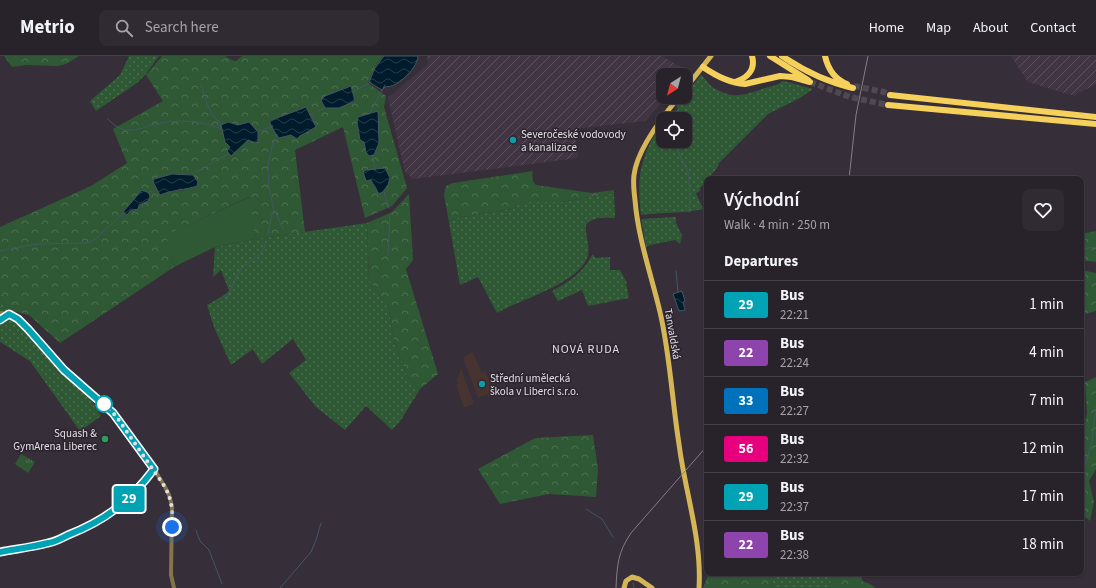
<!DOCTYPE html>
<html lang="en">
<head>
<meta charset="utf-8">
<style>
	body { margin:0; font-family:"Source Sans 3",sans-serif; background:#302a32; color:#f1f3f6; height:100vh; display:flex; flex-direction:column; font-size:15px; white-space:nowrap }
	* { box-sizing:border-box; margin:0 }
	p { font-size:13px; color:#a5a4a8 }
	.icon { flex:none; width:22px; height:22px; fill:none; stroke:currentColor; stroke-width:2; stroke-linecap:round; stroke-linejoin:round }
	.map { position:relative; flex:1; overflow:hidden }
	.drawer { position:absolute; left:704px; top:120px; width:380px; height:400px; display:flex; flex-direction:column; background:#28222a; border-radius:8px; box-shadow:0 1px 3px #0004,0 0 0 1px #443f47 }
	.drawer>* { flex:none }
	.badge { padding:0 8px; border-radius:3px; font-size:14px; line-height:26px }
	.needle { width:26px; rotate:216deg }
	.buttons { position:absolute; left:656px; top:12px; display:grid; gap:8px }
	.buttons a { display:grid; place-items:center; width:36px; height:36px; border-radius:8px; background:#28222a; box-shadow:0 1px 3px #0004,0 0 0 1px #443f47; font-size:20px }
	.you { position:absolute; width:20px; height:20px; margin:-10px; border:3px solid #fff; border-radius:50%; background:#1a73e8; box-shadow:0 0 0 6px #1a73e833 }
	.map>.badge { position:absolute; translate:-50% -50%; box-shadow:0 0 0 2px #fff }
	h2 { padding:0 20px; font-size:15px; line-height:36px }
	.round { display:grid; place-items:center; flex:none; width:42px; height:42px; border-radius:8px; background:#302a32 }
	.overview { display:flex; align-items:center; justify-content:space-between; height:68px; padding:0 20px }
	h1 { font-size:19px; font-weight:600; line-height:30px }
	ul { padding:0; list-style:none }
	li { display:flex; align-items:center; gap:12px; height:48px; padding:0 20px; border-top:1px solid #443f47 }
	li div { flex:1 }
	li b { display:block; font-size:15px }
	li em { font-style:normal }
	li .badge { min-width:44px; font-weight:700; text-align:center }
	header { display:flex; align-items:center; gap:24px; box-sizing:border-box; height:56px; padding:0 20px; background:#28222a; border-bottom:1px solid #443f47 }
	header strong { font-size:19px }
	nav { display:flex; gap:22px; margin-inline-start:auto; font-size:14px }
	.search { width:280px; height:36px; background:#302a32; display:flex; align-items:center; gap:10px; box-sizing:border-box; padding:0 14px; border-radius:8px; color:#a5a4a8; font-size:15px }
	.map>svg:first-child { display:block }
	.industrial { fill:url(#industrial-furrows) }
	.education { fill:#473330 }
	.grass { fill:url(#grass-dots) }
	.forest { fill:url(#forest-crowns); fill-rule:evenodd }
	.park { fill:url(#park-tufts) }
	.garden { fill:#2f5934 }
	.water { fill:url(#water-waves); stroke:#445663 }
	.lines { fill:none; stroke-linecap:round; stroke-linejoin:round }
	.stream { stroke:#445663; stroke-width:1 }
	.highway-tunnel { stroke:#504952; stroke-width:6; stroke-dasharray:6 3; stroke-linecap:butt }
	.minor { stroke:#837449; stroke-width:4 }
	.major { stroke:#d5b657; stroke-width:5 }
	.highway { stroke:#f5d05b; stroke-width:6 }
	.tram { stroke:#857e86; stroke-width:1 }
	.line-casing { stroke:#fff; stroke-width:9 }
	.line { stroke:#00a3b4; stroke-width:6 }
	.walk { stroke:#e4dfe5; stroke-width:4; stroke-dasharray:0 7.2 }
	.culture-dot { fill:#0f9aa8; stroke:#2c242e; stroke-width:1.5 }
	.stop-dot { fill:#fff; stroke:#00a3b4; stroke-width:2 }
	.leisure-dot { fill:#2e9e5b; stroke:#2c242e; stroke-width:1.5 }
	.labels { text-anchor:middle; stroke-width:3; stroke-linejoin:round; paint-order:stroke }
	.poi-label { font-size:11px; fill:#e4dfe5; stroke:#2c242e; text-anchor:start }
	.street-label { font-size:11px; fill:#e4dfe5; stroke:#2c242e }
	.neighbourhood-label { font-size:12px; letter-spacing:1px; fill:#e4dfe5; stroke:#2c242e }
</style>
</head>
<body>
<header>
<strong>Metrio</strong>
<div class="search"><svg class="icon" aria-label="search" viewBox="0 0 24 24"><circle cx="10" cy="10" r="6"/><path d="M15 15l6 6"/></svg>Search here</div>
<nav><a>Home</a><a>Map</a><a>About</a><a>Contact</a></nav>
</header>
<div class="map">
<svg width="1096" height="532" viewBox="0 0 1096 532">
	<defs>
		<pattern id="industrial-furrows" width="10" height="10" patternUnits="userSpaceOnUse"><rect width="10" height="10" fill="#413544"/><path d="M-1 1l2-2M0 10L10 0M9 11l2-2" fill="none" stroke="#5c525f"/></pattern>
		<pattern id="grass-dots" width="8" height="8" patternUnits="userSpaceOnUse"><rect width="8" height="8" fill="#2f5934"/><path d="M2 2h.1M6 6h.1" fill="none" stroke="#4d7051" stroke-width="1.8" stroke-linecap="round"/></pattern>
		<pattern id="forest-crowns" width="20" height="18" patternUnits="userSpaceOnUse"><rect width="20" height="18" fill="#2f5934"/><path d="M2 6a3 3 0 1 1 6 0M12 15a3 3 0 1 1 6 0" fill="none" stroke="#4d7051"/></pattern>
		<pattern id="park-tufts" width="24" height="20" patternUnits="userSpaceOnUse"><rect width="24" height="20" fill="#2f5934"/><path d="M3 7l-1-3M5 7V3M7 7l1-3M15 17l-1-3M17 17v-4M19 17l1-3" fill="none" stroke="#4d7051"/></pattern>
		<pattern id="water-waves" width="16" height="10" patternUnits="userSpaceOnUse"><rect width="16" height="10" fill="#001b2b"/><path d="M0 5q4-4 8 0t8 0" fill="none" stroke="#253c4a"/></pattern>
	</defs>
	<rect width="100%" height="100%" fill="#362e38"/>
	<path class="industrial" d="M427 0H662L689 16 685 21V19H663V41H667L645 65 574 73 578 102 413 123 405 116 388 42 428 8Z
		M1011 0H1096V28L1074 40 1028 26Z"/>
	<path class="education" d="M472 295 482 317 485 315 496 338 488 341 487 338 478 342 463 302Z
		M461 312 474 348 464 352 456 329 459 328 457 324Z"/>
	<path class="grass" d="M129 0H159L146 18 137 27 96 55 90 45 120 19Z
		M701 19C706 22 708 29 714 32 733 44 746 39 765 32 771 30 778 30 782 25L792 27 813 33 800 42 768 58 719 107 717 112 700 132V135L696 137 703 153C682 158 662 156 641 159 636 119 641 99 663 65V85H685V63H664L670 56 678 54 676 49 683 41H685V39Z
		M614 137 615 162C604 162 593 160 586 169 585 179 590 189 588 199 582 227 520 243 497 257L478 221 460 229 449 166 457 162 512 153 523 146H561Z
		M676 161V167L682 179 680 188 675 184 650 189 646 191 641 163Z
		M367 167 369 224 389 253 394 284 407 320 420 333 401 364 392 374 366 350 345 374 316 351 289 317 306 304 293 283 262 308 253 293 231 309 214 271 207 249 221 241 229 235 221 214 213 221 215 191 255 183Z
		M593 198 595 202 610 201V214H620L627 227H626L629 242 588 250 582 234 558 245 552 235C572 224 581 218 593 198Z
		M0 240 7 254 60 316 88 339 101 360 80 375 30 305 0 286Z
		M774 517H836L827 532H772Z"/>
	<path class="forest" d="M4 0H79L66 8 58 10 26 9 12 11Z
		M162 0H225L232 4 236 5 242 0H383L375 11 368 27 386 40 384 51 407 132 392 150 365 162 343 71 295 94 305 176 255 183 249 141 167 179 174 211 60 287 29 259 7 254 0 240V171L91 130 127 107 113 73 163 45 146 19ZM350 30 339 52 333 51 325 40ZM306 52 316 71 300 80 297 83 269 65ZM228 66 238 69 249 66 227 95 230 91 225 86 221 69ZM172 118 193 119 184 134 169 136 160 139ZM142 134 149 137 143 148 139 150 138 153 123 156Z
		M533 115C531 119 533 127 536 129L592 137 614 134V137L561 146H523L512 153 457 162 449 166 444 139 446 130 453 127Z
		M409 138 413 204 406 213 438 318 420 333 407 320 394 284 389 253 369 224 367 167 392 156Z
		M1096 175V206L1081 204V178Z
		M1081 214 1096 217V255L1081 259Z
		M1096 321V413L1089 425 1094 446 1090 465 1081 457V386L1087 357 1085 326Z
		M593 379 598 413 596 441 549 438 500 448 478 413 535 382Z
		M709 517H774L772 532H703Z
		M836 517H861L862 525 872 529 875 532H827Z"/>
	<path class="park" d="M21 398 35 406 28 417 15 408Z"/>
	<path class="garden" d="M250 141 255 183 215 191 174 211 166 179Z"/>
	<path class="water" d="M384 0H418C418 10 401 28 391 30 389 31 387 30 385 31L382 34 369 26 375 12Z
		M351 30 355 45 339 52H325L321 44 325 40Z
		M306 51 316 71 300 80 297 83 291 79 279 82 274 75 269 65Z
		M378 55 379 87 374 99 369 100 366 96 364 86 360 84 357 66 358 61Z
		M228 66 238 69 249 66 258 76V85L256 87 248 84 231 100 227 95 230 91 225 86 221 69Z
		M385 112 390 122 388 129 382 137 378 138C377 132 373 129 371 124L366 125 363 116 366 114Z
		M172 118 193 119 198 126 197 130C185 134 172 134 160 139L153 126 154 123Z
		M142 134 149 137 150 141 148 145 139 149 138 153 130 155 127 159 123 156Z
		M682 235 685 245 683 246 685 254 679 255 673 238Z"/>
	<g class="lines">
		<path class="stream" d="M201 28C205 40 209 60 220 66L221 72
			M353 36 371 26
			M317 56 325 51
			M369 58 385 29
			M310 59 313 58
			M108 63C114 69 119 74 129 74 137 75 148 70 156 68 178 63 202 64 223 74
			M260 75 273 70
			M673 85 688 116 690 137 689 156
			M373 99 375 114
			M196 116 228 98
			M384 135 389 152
			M148 137 152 135
			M275 155 283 173
			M268 179 271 162 274 154 269 132 268 110 272 90 277 79
			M1081 193 1096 191
			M0 195 36 188 88 187 95 183 124 157
			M388 199 390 158
			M676 215 678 236
			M226 245 237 219 242 212 262 196 267 185
			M1081 424 1092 385 1096 351
			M586 453 602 463 613 481
			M196 474 200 485 209 494 222 528
			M633 527 634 532
			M280 532 311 496 316 484 321 467"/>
		<path class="highway-tunnel" d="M810 26 850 41 888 49
			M854 30 884 36 890 39"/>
		<path class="minor" d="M0 257 9 258 18 263 28 273 64 314 113 357 154 413 165 431 169 439 172 450 171 519 174 532"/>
		<path class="major" d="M685 33 711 0
			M679 41C663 60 637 94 634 119 633 127 634 136 635 144 638 182 651 218 660 256 670 299 672 344 679 388 685 436 702 483 699 532
			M624 532 626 525 632 521 639 523 652 532"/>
		<path class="highway" d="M770 0 808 24
			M782 0C804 15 827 26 853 32
			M825 0C828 13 834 23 847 28
			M703 11C716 20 729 27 745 28L780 20 792 21 810 26
			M735 26C747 22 756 14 752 0
			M890 39 1096 61
			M888 49 1096 68"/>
		<path class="tram" d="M849 123 856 59 868 0
			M616 532C617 509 618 496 631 477L707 390"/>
	</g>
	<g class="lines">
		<defs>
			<path id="line" d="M0 264 9 258 18 263 28 273 64 314 113 357 154 413C129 446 106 464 68 479 62 482 55 486 48 487 33 491 16 493 0 496"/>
		</defs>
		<use href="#line" class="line-casing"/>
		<use href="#line" class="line"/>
		<path class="walk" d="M104 348 101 346 116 360 165 431C172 444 173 457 172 471"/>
	</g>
	<g class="culture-dot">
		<circle cx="513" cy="84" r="4"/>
		<circle cx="482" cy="328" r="4"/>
	</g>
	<circle class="stop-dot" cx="104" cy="348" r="8"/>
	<circle class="leisure-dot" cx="105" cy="383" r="4"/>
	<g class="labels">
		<g class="poi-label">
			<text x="521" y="82">Severočeské vodovody<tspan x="521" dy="13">a kanalizace</tspan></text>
			<text x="490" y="326">Střední umělecká<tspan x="490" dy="13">škola v Liberci s.r.o.</tspan></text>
			<text x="97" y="381" text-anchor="end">Squash &amp;<tspan x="97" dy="13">GymArena Liberec</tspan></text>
		</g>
		<g class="street-label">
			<text transform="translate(673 278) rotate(80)" y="4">Tanvaldská</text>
		</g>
		<g class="neighbourhood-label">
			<text x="586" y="297">NOVÁ RUDA</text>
		</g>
	</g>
</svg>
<div class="buttons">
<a><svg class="needle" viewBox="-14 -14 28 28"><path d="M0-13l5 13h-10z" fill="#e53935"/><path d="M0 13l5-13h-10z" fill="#a5a4a8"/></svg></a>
<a><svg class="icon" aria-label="locate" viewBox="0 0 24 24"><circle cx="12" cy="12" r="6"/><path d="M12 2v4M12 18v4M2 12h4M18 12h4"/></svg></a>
</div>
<div class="you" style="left:172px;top:471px"></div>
<b class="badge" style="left:129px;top:443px;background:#00a3b4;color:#fff">29</b>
<section class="drawer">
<div class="overview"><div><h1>Východní</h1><p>Walk · 4 min · 250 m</p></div><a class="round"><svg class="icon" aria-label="heart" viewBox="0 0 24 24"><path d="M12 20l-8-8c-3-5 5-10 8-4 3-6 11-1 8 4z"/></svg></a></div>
<h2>Departures</h2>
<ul>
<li><span class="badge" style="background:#00a3b4;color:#fff">29</span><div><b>Bus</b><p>22:21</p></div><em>1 min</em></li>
<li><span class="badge" style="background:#8e44ad;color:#fff">22</span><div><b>Bus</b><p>22:24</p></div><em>4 min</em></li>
<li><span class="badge" style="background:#0072bc;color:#fff">33</span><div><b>Bus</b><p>22:27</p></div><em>7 min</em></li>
<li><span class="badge" style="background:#e6007e;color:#fff">56</span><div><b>Bus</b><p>22:32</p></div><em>12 min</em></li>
<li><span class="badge" style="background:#00a3b4;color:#fff">29</span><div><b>Bus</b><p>22:37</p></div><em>17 min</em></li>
<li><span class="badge" style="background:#8e44ad;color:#fff">22</span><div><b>Bus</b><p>22:38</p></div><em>18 min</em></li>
</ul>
</section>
</div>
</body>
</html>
